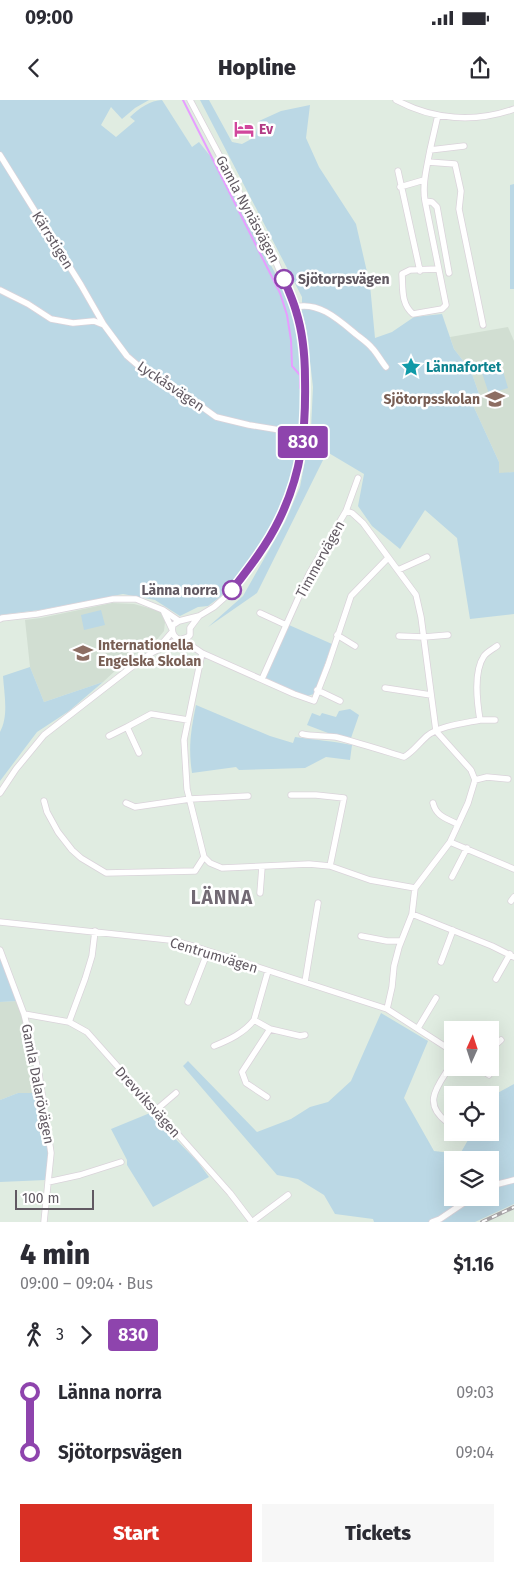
<!DOCTYPE html>
<html lang="en">
<head>
<meta charset="utf-8">
<style>
	body { margin:0; font-family:"Fira Sans",sans-serif; background:#f7f7f7; color:#2b2b33; height:100vh; display:flex; flex-direction:column; font-size:19px; white-space:nowrap }
	* { box-sizing:border-box; margin:0 }
	p { font-size:16px; color:#7c7c81 }
	.icon { flex:none; width:28px; height:28px; fill:none; stroke:currentColor; stroke-width:2; stroke-linecap:round; stroke-linejoin:round }
	.map { position:relative; height:1122px; overflow:hidden }
	.details { display:flex; flex-direction:column; background:#fff; flex:1 }
	.details>* { flex:none }
	.badge { padding:0 10px; border-radius:4px; font-size:18px; line-height:32px }
	.needle { width:32px; rotate:3deg }
	.tools { position:absolute; left:444px; top:921px; display:grid; gap:10px }
	.tools a { display:grid; place-items:center; width:55px; height:55px; border-radius:0px; background:#fff; box-shadow:0 5px 20px #0002; font-size:25px }
	.scale { position:absolute; left:15px; bottom:12px; width:79px; box-sizing:border-box; padding-left:5px; border:2px solid #615962; border-top:0; font-size:14px; line-height:18px; white-space:nowrap; color:#615962; -webkit-text-stroke:4px #fff; paint-order:stroke }
	.map>.badge { position:absolute; translate:-50% -50%; box-shadow:0 0 0 2px #fff }
	.legs { display:flex; align-items:center; gap:8px; height:55px; padding:0 20px; font-size:16px }
	.legs p { margin-inline-start:auto }
	.headline { display:flex; align-items:center; justify-content:space-between; height:85px; padding:0 20px }
	h1 { font-size:28px; font-weight:800; line-height:38px }
	.primary-button { display:flex; gap:10px; margin-top:auto; padding:10px 20px }
	.primary-button a { flex:1; height:58px; border-radius:0px; background:#d93025; color:#fff; font-size:20px; font-weight:800; line-height:58px; text-align:center }
	.primary-button a+a { background:#f7f7f7; color:#2b2b33 }
	ul { padding:0 20px; list-style:none }
	li { display:flex; align-items:center; gap:18px; height:60px; font-size:19px }
	li i { display:grid; place-items:center; width:8px; height:100%; margin:0 6px; background:currentColor }
	li i::after { content:''; width:12px; height:12px; margin:-6px; border:4px solid; border-radius:50%; background:#fff }
	li p { margin-inline-start:auto }
	li:first-child i { background:linear-gradient(#0000 50%,currentColor 0) }
	li:last-child i { background:linear-gradient(currentColor 50%,#0000 0) }
	.status { display:flex; justify-content:space-between; align-items:center; height:35px; padding:0 25px; background:#fff; direction:ltr }
	.status svg { height:14px; fill:currentColor }
	header { display:flex; justify-content:space-between; align-items:center; height:65px; padding:0 20px; background:#fff; font-size:22px; font-weight:800 }
	.map>svg:first-child { display:block }
	.education { fill:#d1ded2 }
	.green { fill:#bbd8e5; fill-rule:evenodd }
	.lines { fill:none; stroke-linecap:round; stroke-linejoin:round }
	.stream { stroke:#e79dff; stroke-width:2 }
	.minor-casing { stroke:#dad3da; stroke-width:7 }
	.minor { stroke:#fff; stroke-width:5.5 }
	.rail-casing { stroke:#a8a5a8; stroke-width:4 }
	.rail { stroke:#fff; stroke-width:2; stroke-dasharray:5.5; stroke-linecap:butt }
	.line-1-casing { stroke:#fff; stroke-width:11 }
	.line-1 { stroke:#8e44ad; stroke-width:8 }
	.stop-1-dot { fill:#fff; stroke:#8e44ad; stroke-width:2.5 }
	.labels { text-anchor:middle; stroke-width:5; stroke-linejoin:round; paint-order:stroke }
	.hotel-label { font-size:14px; font-weight:bold; fill:#b23c85; stroke:#fff; text-anchor:start }
	.street-label { font-size:14px; fill:#615962; stroke:#fff }
	.stop-label { font-size:14px; font-weight:bold; fill:#615962; stroke:#fff; text-anchor:start }
	.culture-label { font-size:14px; font-weight:bold; fill:#0d838f; stroke:#fff; text-anchor:start }
	.education-label { font-size:14px; font-weight:bold; fill:#785e54; stroke:#fff; text-anchor:end }
	.district-label { font-size:19px; font-weight:bold; letter-spacing:1px; fill:#726a74; stroke:#fff }
</style>
</head>
<body>
<div class="status"><b>09:00</b><svg viewBox="0 0 49 12"><path d="M0 12V9h3v3zM5 12V6h3v6zM10 12V3h3v9zM15 12V0h3v12zM26 1h20v11H26zM47 4h2v5h-2z"/></svg></div>
<header><svg class="icon" aria-label="back" viewBox="0 0 24 24"><path d="M15 5l-7 7 7 7"/></svg>Hopline<svg class="icon" aria-label="share" viewBox="0 0 24 24"><path d="M12 15V3M7 8l5-5 5 5M5 13v7h14v-7"/></svg></header>
<div class="map">
<svg width="514" height="1122" viewBox="0 0 514 1122">
	<rect width="100%" height="100%" fill="#e0ece1"/>
	<path class="education" d="M508 227 514 241V372L499 374V362L472 303 479 294 471 271 454 249 450 237Z
		M112 503 134 504 160 511 165 522 164 531 155 542 129 558 103 582 44 602 30 567 25 520 41 518Z
		M18 901 24 917 39 993H18L0 1000V902Z"/>
	<path class="green" d="M0 0H149L135 8 122 19 111 7 101 25 116 37 135 21 130 17C138 9 151 0 162 0L192 47 199 42 219 67 284 190 290 206 296 227 301 254 302 270V320L299 341 288 391 273 424 263 444 234 483 220 497 208 506 198 507 180 516 155 500 123 494 40 510 0 515Z
		M200 0H209L232 42 242 44 255 37 259 21 281 11 310 5 306 38 319 67 356 124 370 185 375 238 392 232 414 217 442 214 454 249 471 271 479 294 472 303 499 362V373L514 372V514L470 519 457 438 425 410 400 449 372 426 358 406 364 374 327 352 257 493 208 527 243 496 285 422 300 387 311 329 313 287 306 227 302 213V197Z
		M514 84V189H510V85Z
		M500 261 508 288 489 294 480 267Z
		M101 510 105 525 84 530 81 515Z
		M289 525 332 544 314 594 304 597 264 578Z
		M30 567 44 602 103 582 69 611 37 632 0 681V632C9 616 4 593 3 576Z
		M196 605 270 636 293 643 295 637C315 640 333 641 352 645L350 660 326 657 305 668 239 670 236 667 192 673C188 647 191 630 196 605Z
		M350 609 359 615 351 638 328 633 307 625 312 613 320 616 322 613 336 617 339 611Z
		M0 857 18 901 0 902Z
		M381 913 428 941 404 998 434 1051 460 1054 472 1033 490 1032V999L492 996 514 984V1104L475 1122H374L373 1119 335 1114 324 1095 298 1079 277 1075 183 966 188 961 257 1032 291 1019 310 1007 328 1002 351 981ZM452 1060H490V1098H452Z
		M18 993H39L48 1053 46 1080 0 1082V1000Z
		M150 1013 198 1062 209 1077 153 1107 127 1065V1060L111 1029Z"/>
	<g class="lines">
		<path class="stream" d="M183 0 280 193 287 215 291 240 292 266 300 275V288"/>
		<defs>
			<path id="minor" d="M396 0C433 20 475 23 514 9
				M438 15 430 50 464 46
				M430 50C427 67 422 84 425 101L432 102 437 107 449 173
				M0 55 81 185 104 225 127 256 148 274 187 296 216 317 249 325 304 334
				M428 62 455 64 461 91 459 109 483 225
				M398 71 420 171
				M400 87 424 80
				M425 101 446 205 442 209 413 214C401 204 403 189 402 174L410 170 438 169
				M0 190 28 204 51 219 73 223 94 221 104 225
				M295 207C319 201 339 220 357 235 362 239 368 243 372 248 377 253 381 261 386 267
				M346 411 352 413 363 423 416 495 421 517 436 631 471 670 475 680 468 703 450 742 415 788 412 814 399 847 394 866 392 887 387 909
				M398 470 427 457
				M163 510 172 529
				M260 513 286 525
				M0 519 2 518 37 514 113 499H136L163 510 179 521
				M337 535 355 546
				M399 536 424 537 448 535
				M180 540C173 537 171 532 173 525L179 521 199 516 214 507 232 491 263 447 278 422 296 376 302 346 306 318 305 258 297 211 275 160 190 0
				M183 540 202 553 294 594 314 601 328 565 351 496 388 458
				M160 546 172 532
				M202 553 184 640 187 689 204 757 210 763 222 768 309 764 330 766 370 780 415 788
				M262 579 309 474 346 411 358 378
				M385 588 431 595
				M317 590 340 601
				M495 620H480C477 602 473 572 484 556 487 552 493 549 497 546
				M302 634C313 637 325 635 336 637 359 643 381 650 404 657 413 652 419 643 427 636 439 626 465 623 480 620
				M109 636 127 627
				M139 653 127 627 151 614 188 620
				M475 680 487 677 508 679
				M0 693 16 669 44 635 129 569 153 552 173 542 188 537 190 535V528L199 516
				M291 695H316L344 698 330 766
				M44 701 47 712 58 732 72 750 81 758 106 773 195 771 204 757
				M126 703 135 707 190 699 248 696
				M433 703C436 716 446 718 457 724
				M450 742 514 769
				M452 777 467 748
				M260 793 262 767
				M511 801 514 797
				M412 814 492 846 514 857
				M0 822 170 840 196 847 387 909 452 951
				M361 836 387 841H401
				M0 850 24 914 39 974 51 1053 44 1122
				M441 862 453 830
				M496 879 510 854
				M305 882 318 803
				M188 902 208 851
				M24 914 69 922 87 932 230 1093 252 1122
				M254 920 268 871
				M69 922 85 879 92 856 95 831
				M418 928 436 898
				M214 946C229 940 244 933 254 920L270 929
				M490 950 501 940
				M479 968 489 975
				M267 997 246 983 242 972 270 929 300 936 305 935
				M156 1010 176 993
				M447 1022C420 1002 440 984 452 963
				M48 1082 80 1075 121 1062
				M490 1086 514 1080
				M252 1122 288 1095
				M432 1122 440 1119 471 1098"/>
		</defs>
		<use href="#minor" class="minor-casing"/>
		<use href="#minor" class="minor"/>
		<defs>
			<path id="rail" d="M482 1122 514 1107"/>
		</defs>
		<use href="#rail" class="rail-casing"/>
		<use href="#rail" class="rail"/>
	</g>
	<g class="lines">
		<defs>
			<path id="line-1" d="M232 490C249 468 267 445 279 420 302 373 306 331 305 279 305 256 303 233 296 211 293 200 288 190 284 179"/>
		</defs>
		<use href="#line-1" class="line-1-casing"/>
		<use href="#line-1" class="line-1"/>
	</g>
	<defs>
		<symbol id="hotel-bare" viewBox="-9 -9 18 18"><path d="M-6-4.5h1.5V1H6V5H4.5V3h-9V5H-6ZM-4 0a1.8 1.8 0 1 1 3.6 0ZM.5 0V-2.5h3Q6-2.5 6 0Z" fill="#d1479c" stroke="#fff" stroke-width="2.5" paint-order="stroke"/></symbol>
		<symbol id="sight-bare" viewBox="-9 -9 18 18"><path d="M0-6L1.8-2.2L6-1.7L2.9 1.2L3.7 5.4L0 3.3L-3.7 5.4L-2.9 1.2L-6-1.7L-1.8-2.2Z" fill="#0f9aa8" stroke="#fff" stroke-width="2.5" paint-order="stroke"/></symbol>
		<symbol id="school-bare" viewBox="-9 -9 18 18"><path d="M0-5L7-2L0 1L-7-2ZM-4 1L0 2.5L4 1V4Q0 6-4 4Z" fill="#8d6e63" stroke="#fff" stroke-width="2.5" paint-order="stroke"/></symbol>
	</defs>
	<g fill-rule="evenodd">
		<use href="#hotel-bare" x="230" y="15" width="28" height="28"/>
		<use href="#sight-bare" x="397" y="253" width="28" height="28"/>
		<use href="#school-bare" x="481" y="285" width="28" height="28"/>
		<use href="#school-bare" x="69" y="539" width="28" height="28"/>
	</g>
	<g class="stop-1-dot">
		<circle cx="284" cy="179" r="9"/>
		<circle cx="232" cy="490" r="9"/>
	</g>
	<g class="labels">
		<g class="hotel-label">
			<text x="259" y="34">Ev</text>
		</g>
		<g class="street-label">
			<text transform="translate(248 109) rotate(62)" y="5">Gamla Nynäsvägen</text>
			<text transform="translate(53 140) rotate(58)" y="5">Kärrstigen</text>
			<text transform="translate(171 286) rotate(34)" y="5">Lyckåsvägen</text>
			<text transform="translate(320 459) rotate(-61)" y="5">Timmervägen</text>
			<text transform="translate(214 855) rotate(17)" y="5">Centrumvägen</text>
			<text transform="translate(38 984) rotate(79)" y="5">Gamla Dalarövägen</text>
			<text transform="translate(148 1002) rotate(48)" y="5">Drevviksvägen</text>
		</g>
		<g class="stop-label">
			<text x="298" y="184">Sjötorpsvägen</text>
			<text x="218" y="495" text-anchor="end">Länna norra</text>
		</g>
		<g class="culture-label">
			<text x="426" y="272">Lännafortet</text>
		</g>
		<g class="education-label">
			<text x="480" y="304">Sjötorpsskolan</text>
			<text x="98" y="550" text-anchor="start">Internationella<tspan x="98" dy="16">Engelska Skolan</tspan></text>
		</g>
		<g class="district-label">
			<text x="222" y="804">LÄNNA</text>
		</g>
	</g>
</svg>
<div class="tools">
<a><svg class="needle" viewBox="-14 -14 28 28"><path d="M0-13l5 13h-10z" fill="#e53935"/><path d="M0 13l5-13h-10z" fill="#7c7c81"/></svg></a>
<a><svg class="icon" aria-label="locate" viewBox="0 0 24 24"><circle cx="12" cy="12" r="6"/><path d="M12 2v4M12 18v4M2 12h4M18 12h4"/></svg></a>
<a><svg class="icon" aria-label="layers" viewBox="0 0 24 24"><path d="M12 4l9 5-9 5-9-5zM3 14l9 5 9-5"/></svg></a>
</div>
<div class="scale">100 m</div>
<b class="badge" style="left:303px;top:342px;background:#8e44ad;color:#fff">830</b>
</div>
<section class="details">
<div class="headline"><div><h1>4 min</h1><p>09:00 – 09:04 · Bus</p></div><b>$1.16</b></div>
<div class="legs"><svg class="icon" aria-label="walk" viewBox="0 0 24 24"><circle cx="13" cy="4" r="2"/><path d="M13 8l-2 6 4 7M11 14l-3 7M7 12l3-4h3l4 4"/></svg>3<svg class="icon" aria-label="forward" viewBox="0 0 24 24"><path d="M9 5l7 7-7 7"/></svg><b class="badge" style="background:#8e44ad;color:#fff">830</b></div>
<ul>
<li><i style="color:#8e44ad"></i><b>Länna norra</b><p>09:03</p></li>
<li><i style="color:#8e44ad"></i><b>Sjötorpsvägen</b><p>09:04</p></li>
</ul>
<div class="primary-button"><a>Start</a><a>Tickets</a></div>
</section>
</body>
</html>
